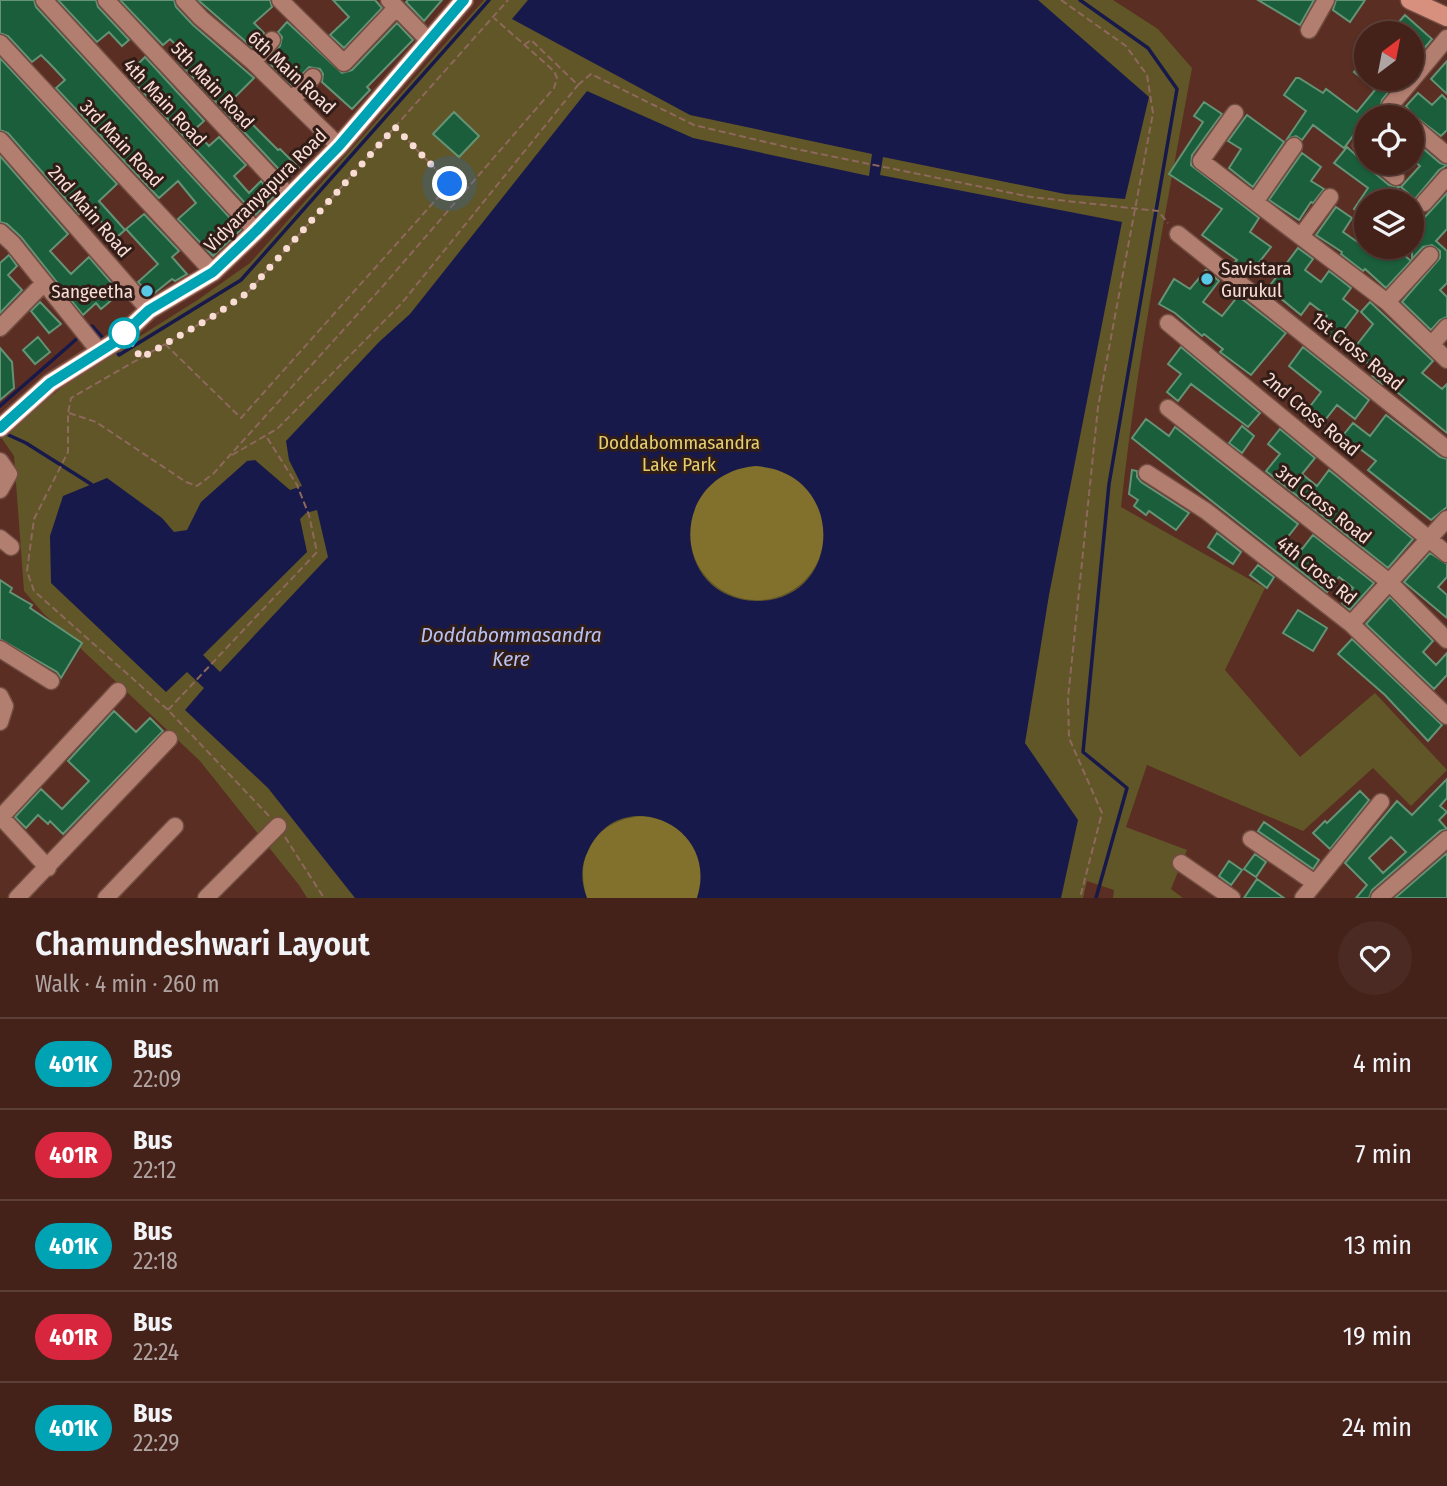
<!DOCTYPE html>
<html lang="en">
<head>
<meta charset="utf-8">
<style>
	body { margin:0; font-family:"Fira Sans Condensed",sans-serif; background:#4b2a23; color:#f1f3f6; height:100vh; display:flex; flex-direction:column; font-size:26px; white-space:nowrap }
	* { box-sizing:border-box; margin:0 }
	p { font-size:23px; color:#afa4a2 }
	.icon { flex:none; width:38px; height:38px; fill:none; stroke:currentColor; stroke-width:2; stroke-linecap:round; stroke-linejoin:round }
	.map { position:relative; height:898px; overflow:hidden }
	.side { display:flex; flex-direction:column; background:#44221a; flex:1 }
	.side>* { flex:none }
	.badge { padding:0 14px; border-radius:23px; font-size:24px; line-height:46px }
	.needle { width:46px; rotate:32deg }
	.fabs { position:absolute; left:1354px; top:21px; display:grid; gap:14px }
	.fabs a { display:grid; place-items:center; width:70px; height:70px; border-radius:50%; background:#44221a; box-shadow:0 2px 5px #0004,0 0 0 2px #5c3f39; font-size:35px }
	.you { position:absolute; width:35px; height:35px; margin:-18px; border:5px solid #fff; border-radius:50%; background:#1a73e8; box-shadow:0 0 0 10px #1a73e833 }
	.map>.badge { position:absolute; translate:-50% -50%; box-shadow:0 0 0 4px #fff }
	.round { display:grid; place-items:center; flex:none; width:74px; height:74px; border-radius:37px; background:#4b2a23 }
	.headline { display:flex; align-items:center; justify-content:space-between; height:119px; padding:0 35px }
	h1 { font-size:33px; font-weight:600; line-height:52px }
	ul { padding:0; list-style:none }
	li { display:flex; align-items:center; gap:21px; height:91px; padding:0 35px; border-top:2px solid #5c3f39 }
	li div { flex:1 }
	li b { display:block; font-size:26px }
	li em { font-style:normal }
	li .badge { min-width:77px; font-weight:700; text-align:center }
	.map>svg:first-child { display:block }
	.green { fill:#615627 }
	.forest { fill:#81712d }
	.water { fill:#18194b; fill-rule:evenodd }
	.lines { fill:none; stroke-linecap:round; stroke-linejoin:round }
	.stream { stroke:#18194b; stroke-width:3.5 }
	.building { fill:#1a5e3b; stroke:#649376; stroke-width:2; fill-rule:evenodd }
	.minor-casing { stroke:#724d42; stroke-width:19 }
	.major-casing { stroke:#724d42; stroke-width:21 }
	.path { stroke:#8e675d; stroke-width:2; stroke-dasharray:7 3.5; stroke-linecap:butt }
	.minor { stroke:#b17e70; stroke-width:16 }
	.major { stroke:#d7907d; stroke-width:18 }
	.line-casing { stroke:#fff; stroke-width:16 }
	.line { stroke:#00a3b4; stroke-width:10 }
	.walk { stroke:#f9ddd5; stroke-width:7; stroke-dasharray:0 12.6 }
	.poi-dot { fill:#58c8e4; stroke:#311d18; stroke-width:2.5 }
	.stop-dot { fill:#fff; stroke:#00a3b4; stroke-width:3.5 }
	.labels { text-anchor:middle; stroke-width:6; stroke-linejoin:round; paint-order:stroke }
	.street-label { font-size:19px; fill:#f9ddd5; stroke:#311d18 }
	.poi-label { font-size:19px; fill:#f9ddd5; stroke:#311d18; text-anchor:start }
	.park-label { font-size:19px; fill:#e4ce6e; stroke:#311d18 }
	.water-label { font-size:21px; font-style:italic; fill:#b7c0f2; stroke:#311d18 }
</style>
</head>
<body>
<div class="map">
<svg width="1447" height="898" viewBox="0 0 1447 898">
	<rect width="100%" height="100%" fill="#5a2e22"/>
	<path class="green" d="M484 0H1113L1158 29 1192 68C1165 214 1137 360 1121 507L1265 588 1225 670 1300 757 1375 693 1447 770 1411 806 1373 768 1303 831 1147 765 1126 827 1187 850 1171 889 1183 898H1113L1114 890 1087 881 1083 898H307L299 885 200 761 43 613 24 591 14 456 0 436 77 376 199 299 250 263Z"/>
	<path class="forest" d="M690 533a67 67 0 1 1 134 0a67 67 0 1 1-134 0Z
		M643 816C687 821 710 855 697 898H587C573 855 597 819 643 816Z"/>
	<path class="water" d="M528 0H1038L1149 97 1125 199 1065 194 883 157 880 175 1122 222 1049 595 1025 743 1078 820 1061 898H697C721 824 619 782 588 851 580 866 581 882 587 898H355L268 788 185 710 204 688 187 672 166 692 51 583 50 536 63 496 107 478 162 518 174 532 187 530 201 502 247 461 255 460 290 490 302 486 289 460 286 441 379 342 410 314 587 91 693 138 869 176 872 154 690 115 512 19ZM755 466C848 471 844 602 756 601 671 599 666 475 755 466ZM317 510 328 557 220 672 203 655 307 552 300 519 306 513Z"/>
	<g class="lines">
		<path class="stream" d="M1080 0 1148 48 1177 89 1109 484 1083 752 1127 788 1096 898
			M88 329 92 326 102 337
			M117 352 119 355 241 280 489 0
			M0 406 80 336
			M2 432 26 443 91 484 93 488"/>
	</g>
	<path class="building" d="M0 0H34L36 7 241 230 213 256 178 219 196 203 178 181 159 198 56 88 65 80 51 65 41 55 32 62 8 36 0 33Z
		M58 0H96L98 7 129 40 122 46 109 32 97 42Z
		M120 0H174L176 7 193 25 254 78 230 102 278 150 280 149 299 168 288 179 177 60 184 53 170 39 163 45Z
		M198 0H270L272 7 254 23 264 33 252 47Z
		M333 0H375L382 8 344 48 330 35 349 17Z
		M408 0H442L424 21 406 2Z
		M1258 0H1314L1300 25Z
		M1336 0H1365L1350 22 1333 10Z
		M1405 15 1432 39 1412 63V33H1389Z
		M287 22 342 73 352 70 397 23 413 40 367 87 370 90 352 109 322 82 323 74 320 69 309 67 292 85 267 61 280 46 282 37 278 32Z
		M145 57 204 121 194 130 209 146 219 137 246 165 234 176 249 193 261 181 274 196 256 215 131 79 141 70 137 65Z
		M0 58 117 184 99 201 125 230 116 238 98 218 92 223 82 212 79 214 8 133 0 130Z
		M1367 58V79H1399L1382 100 1380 110 1373 117H1367L1344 148 1313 125 1302 140 1296 136 1287 139 1306 111 1284 95 1296 78H1299L1323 93 1326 89 1357 112 1375 90 1354 72Z
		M1447 61V94L1431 79Z
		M1418 93 1432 105 1442 95 1447 100V130L1441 136 1413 115 1406 106Z
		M1204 102 1222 114 1192 155 1191 165 1259 218 1250 232 1271 247 1250 274 1235 262 1237 260 1202 235 1222 209 1169 174 1203 122 1194 116Z
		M454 112 479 136 459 157 433 134Z
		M1247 115 1284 142 1253 187 1229 168 1241 149 1228 141Z
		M1412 139 1440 163 1447 165 1439 170 1415 199 1401 187 1420 166 1412 159Z
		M1347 147 1360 159 1369 163 1372 171 1389 185 1399 187 1390 199 1385 195 1381 201H1367V217L1354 209 1368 188 1334 163Z
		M1302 153 1321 167 1311 181 1324 189 1313 203 1311 202 1299 220 1269 200Z
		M0 156 68 234 50 251 71 274 89 257 120 293 101 309 96 303 83 315 21 237 7 224 0 222Z
		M1447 193V229L1436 241 1447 251V283L1440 290 1447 297V317L1440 320 1431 330 1402 302 1440 258V251L1432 245 1423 247 1412 259V231Z
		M1336 207 1352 218 1343 232 1365 247H1395L1411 261 1386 288 1365 269 1363 271 1341 254 1342 252 1316 235Z
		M144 214 179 251 172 257 187 274 175 281 172 279 151 296 138 282 158 264 126 229Z
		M1298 248 1313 259 1305 270 1321 282 1329 271 1351 288 1343 299 1358 311 1336 340 1318 327 1327 316 1310 303 1301 315 1268 288Z
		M9 255 17 266 8 275 22 290 0 313V263Z
		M1206 270 1219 281 1203 302 1222 316 1238 296 1286 333 1251 375 1220 352 1223 349 1204 334 1202 336 1175 313 1159 304 1174 279 1190 289Z
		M40 302 61 324 49 333 31 311Z
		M1370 302 1433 361 1422 373 1442 389 1447 384V433L1386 383 1382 384 1372 376 1376 370 1352 351 1373 324 1361 312Z
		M38 337 50 352 35 364 23 350Z
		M1181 347 1260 413 1248 427 1191 384 1178 401 1167 392 1181 374 1168 364Z
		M1303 347 1369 400 1355 419 1337 405 1318 429 1302 417 1321 392 1289 366Z
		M0 348 12 362 14 388 0 400Z
		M1386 415 1440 457 1447 459V507L1431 520 1368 470 1376 461 1356 446 1351 453 1337 443 1353 423 1370 436Z
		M1146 419 1169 436 1175 427 1298 524 1287 538 1302 549 1313 535 1374 583 1350 610 1342 603 1353 588 1339 577 1327 592 1132 438Z
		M1242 426 1254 436 1242 453 1229 443Z
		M1280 429 1315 458 1302 474 1317 486 1329 470 1413 539 1388 568 1266 471 1280 454 1268 444Z
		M1132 470 1137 471V477L1141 482 1189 513 1176 530 1149 511 1146 515 1134 506 1138 500 1129 494Z
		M1217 533 1241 552 1233 564 1208 547Z
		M1430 553 1447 564V577L1438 587 1447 595V618L1404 582Z
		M1258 565 1274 577 1267 588 1250 575Z
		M0 580 12 588 10 592 32 605 30 608 82 643 61 678 57 672 0 639Z
		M1390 597 1433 641 1423 652 1436 665 1447 653V675L1434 689 1366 624Z
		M1298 610 1327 628 1313 651 1283 633Z
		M1352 639 1442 725 1428 741 1385 695 1338 654Z
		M114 711 136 732 150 718 163 731 63 834 50 821 48 824 38 815 26 828 15 817 41 789 62 809 89 781 68 761Z
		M1447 779V798L1440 806 1447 812 1439 820 1447 829 1440 831 1372 890 1369 898H1356L1367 885 1345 863 1397 801 1412 815ZM1391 837 1406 852 1383 873 1369 858Z
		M1360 791 1369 800 1330 849 1313 833 1325 821 1327 823Z
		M1264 822 1319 860 1313 869 1258 831Z
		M1447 853V898H1395Z
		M1255 854 1266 862 1256 877 1244 869Z
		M1229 861 1242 870 1231 885 1219 876Z
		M1257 879 1284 898H1244Z"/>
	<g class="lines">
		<defs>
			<path id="minor" d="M44 0 256 231
				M106 0 290 197
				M184 0 201 18 253 62 339 146
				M280 0 344 63 396 8
				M389 0 429 41
				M1309 30 1326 0
				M0 43 213 272
				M253 62 272 40
				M292 100 313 77
				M1235 113 1201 161 1387 302 1447 360
				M1403 117 1390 106 1447 38
				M1412 125 1447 155
				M1367 136 1361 145 1367 152
				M0 140 149 310
				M1379 163 1396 177
				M1255 202 1294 146
				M1424 203 1447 177
				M0 232 13 244 99 351
				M1178 234 1447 449
				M1301 236 1330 197
				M1387 302 1430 255
				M1168 323 1447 554
				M0 328 44 283
				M1432 344 1447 327
				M1168 408 1388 581 1447 640
				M0 461 9 474 0 490
				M1147 473 1206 511 1351 624 1447 716
				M0 538 11 547
				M1351 624 1447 519
				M0 649 51 681
				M0 696 5 706 0 722
				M0 816 48 868
				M0 818 118 691
				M1251 839 1315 883
				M1181 863 1232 898
				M17 898 169 739
				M106 898 175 826
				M206 898 278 826
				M1303 898 1381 802
				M1379 898 1447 839"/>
			<path id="major" d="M1410 0 1447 17
				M0 428 50 383 115 342 149 310 213 272 256 231 339 146 464 0"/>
		</defs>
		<use href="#minor" class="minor-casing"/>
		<use href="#major" class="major-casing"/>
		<path class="path" d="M1061 0 1126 46 1147 75 1153 113 1098 407 1068 698 1069 738 1102 813 1080 898
			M524 45 531 40 578 85 591 74 694 125 791 148 1031 197 1158 211 1168 223
			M451 185 462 195
			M165 344 241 418 450 184 396 128
			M69 413 96 422 186 482 197 486 213 474 383 286 554 88 557 78 554 71 494 18
			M232 455 277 429 401 304 578 85
			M168 710 317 552 309 515 297 485 266 436
			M269 816 168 710 34 591 27 571 34 519 68 452V413L71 398 212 317 247 293 508 0
			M285 837 324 898"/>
		<use href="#minor" class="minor"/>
		<use href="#major" class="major"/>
	</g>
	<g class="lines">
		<defs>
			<path id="line" d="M0 428 50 383 115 342 149 310 213 272 256 231 339 146 464 0"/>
		</defs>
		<use href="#line" class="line-casing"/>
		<use href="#line" class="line"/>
		<path class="walk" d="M124 333 141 358 212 317 247 293 395 127 450 184"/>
	</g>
	<g class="poi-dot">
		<circle cx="1207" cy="279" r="7"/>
		<circle cx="147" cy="291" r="7"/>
	</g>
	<circle class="stop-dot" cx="124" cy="333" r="14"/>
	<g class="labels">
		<g class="street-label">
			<text transform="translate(292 72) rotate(43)" y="7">6th Main Road</text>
			<text transform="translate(213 85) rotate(47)" y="7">5th Main Road</text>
			<text transform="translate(165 102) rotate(47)" y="7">4th Main Road</text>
			<text transform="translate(122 143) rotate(47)" y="7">3rd Main Road</text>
			<text transform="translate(265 190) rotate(-45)" y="7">Vidyaranyapura Road</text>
			<text transform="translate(90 211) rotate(49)" y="7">2nd Main Road</text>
			<text transform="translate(1358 351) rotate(39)" y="7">1st Cross Road</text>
			<text transform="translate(1312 414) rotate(40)" y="7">2nd Cross Road</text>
			<text transform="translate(1324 504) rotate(38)" y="7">3rd Cross Road</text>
			<text transform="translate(1317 570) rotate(39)" y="7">4th Cross Rd</text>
		</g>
		<g class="poi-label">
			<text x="1221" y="275">Savistara<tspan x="1221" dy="22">Gurukul</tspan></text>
			<text x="133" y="298" text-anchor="end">Sangeetha</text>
		</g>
		<g class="park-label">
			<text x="679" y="449">Doddabommasandra<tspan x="679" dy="22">Lake Park</tspan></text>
		</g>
		<g class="water-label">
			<text x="511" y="642">Doddabommasandra<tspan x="511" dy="24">Kere</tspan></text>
		</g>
	</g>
</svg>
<div class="fabs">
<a><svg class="needle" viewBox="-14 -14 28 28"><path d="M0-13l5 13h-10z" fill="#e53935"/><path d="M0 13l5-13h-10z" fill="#afa4a2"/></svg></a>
<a><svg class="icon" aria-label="locate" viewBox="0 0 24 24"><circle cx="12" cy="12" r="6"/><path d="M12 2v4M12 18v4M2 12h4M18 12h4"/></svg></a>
<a><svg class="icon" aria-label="layers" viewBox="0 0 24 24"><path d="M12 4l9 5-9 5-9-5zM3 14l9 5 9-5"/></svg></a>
</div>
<div class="you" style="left:450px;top:184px"></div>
</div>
<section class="side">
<div class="headline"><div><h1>Chamundeshwari Layout</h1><p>Walk · 4 min · 260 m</p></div><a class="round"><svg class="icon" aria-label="heart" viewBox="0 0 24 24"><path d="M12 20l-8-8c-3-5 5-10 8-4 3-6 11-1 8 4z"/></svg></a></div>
<ul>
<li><span class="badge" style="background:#00a3b4;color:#fff">401K</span><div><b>Bus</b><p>22:09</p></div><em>4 min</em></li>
<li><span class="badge" style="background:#d7263d;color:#fff">401R</span><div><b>Bus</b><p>22:12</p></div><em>7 min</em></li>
<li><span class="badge" style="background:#00a3b4;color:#fff">401K</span><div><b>Bus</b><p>22:18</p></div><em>13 min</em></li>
<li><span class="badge" style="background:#d7263d;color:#fff">401R</span><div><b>Bus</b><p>22:24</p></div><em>19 min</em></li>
<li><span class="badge" style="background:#00a3b4;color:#fff">401K</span><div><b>Bus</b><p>22:29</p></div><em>24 min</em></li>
</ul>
</section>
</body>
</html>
